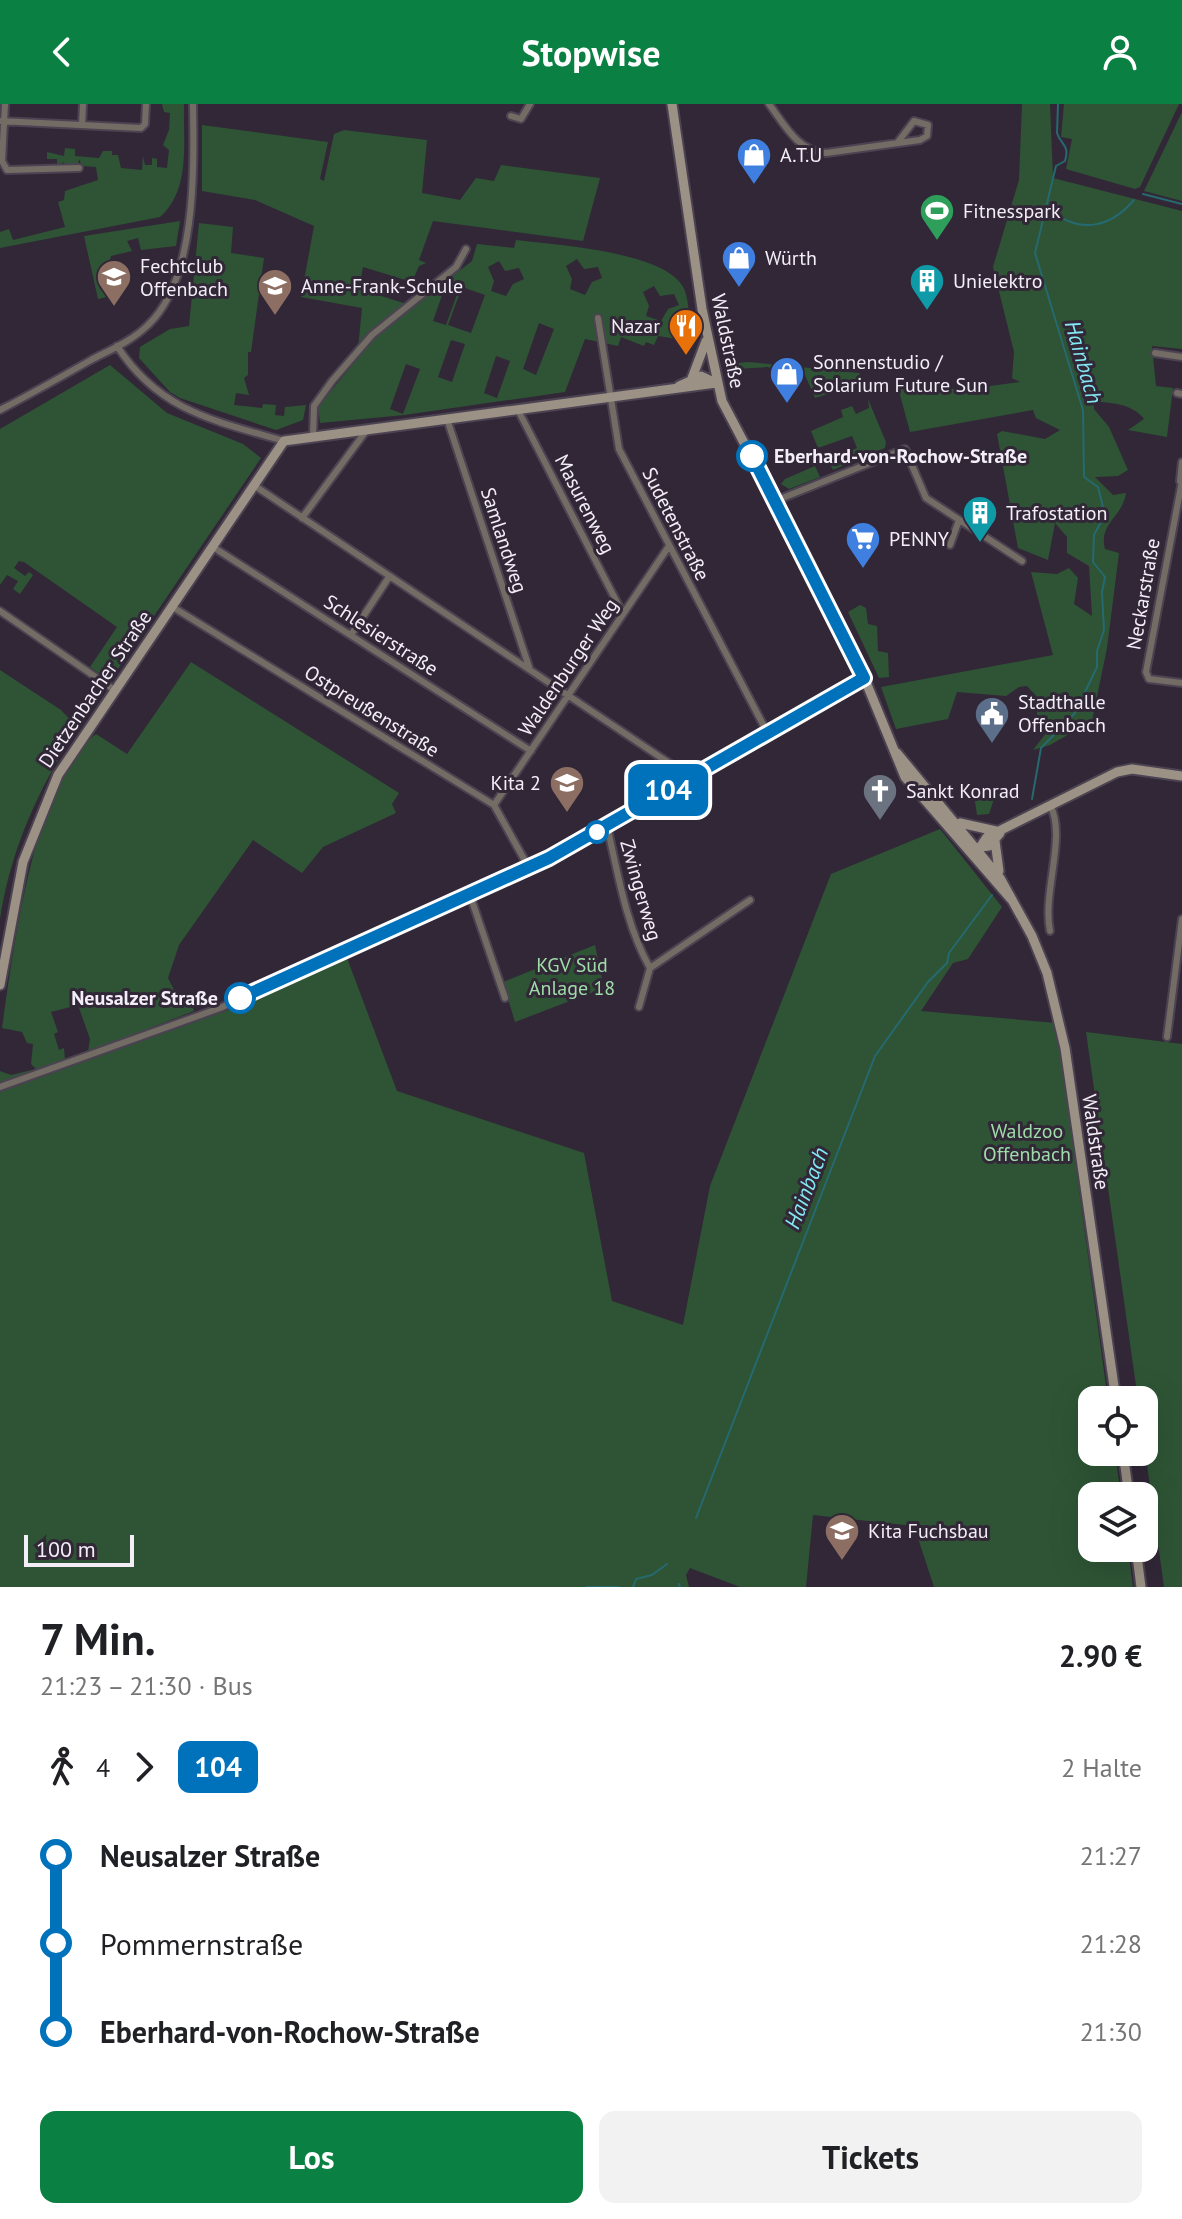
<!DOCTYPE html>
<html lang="de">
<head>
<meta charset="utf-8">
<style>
	body { margin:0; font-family:"PT Sans",sans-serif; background:#f2f2f2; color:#202124; height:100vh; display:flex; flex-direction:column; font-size:30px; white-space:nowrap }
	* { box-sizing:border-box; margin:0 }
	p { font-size:26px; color:#757577 }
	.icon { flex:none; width:44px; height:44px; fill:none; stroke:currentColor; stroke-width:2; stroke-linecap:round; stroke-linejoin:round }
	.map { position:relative; height:1483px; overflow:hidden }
	.drawer { display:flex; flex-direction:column; background:#fff; flex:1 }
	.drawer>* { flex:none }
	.badge { padding:0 16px; border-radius:12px; font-size:28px; line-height:52px }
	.tools { position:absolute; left:1078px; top:1282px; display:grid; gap:16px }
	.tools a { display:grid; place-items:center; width:80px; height:80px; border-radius:16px; background:#fff; box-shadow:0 8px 32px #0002; font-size:40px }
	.scale { position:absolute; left:24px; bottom:20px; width:110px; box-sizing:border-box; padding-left:8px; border:4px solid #f4eef8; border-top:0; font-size:22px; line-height:28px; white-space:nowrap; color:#f4eef8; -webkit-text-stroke:6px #312737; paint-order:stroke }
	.map>.badge { position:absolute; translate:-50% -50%; box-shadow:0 0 0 4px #fff }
	.legs { display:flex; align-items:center; gap:12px; height:88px; padding:0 40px; font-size:26px }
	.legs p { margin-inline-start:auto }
	.headline { display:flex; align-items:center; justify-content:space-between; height:136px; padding:0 40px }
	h1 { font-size:44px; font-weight:600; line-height:60px }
	.primary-button { display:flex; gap:16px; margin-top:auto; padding:16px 40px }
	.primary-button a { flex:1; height:92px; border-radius:16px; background:#0b8043; color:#fff; font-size:32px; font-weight:600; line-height:92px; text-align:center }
	.primary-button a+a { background:#f2f2f2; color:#202124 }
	ul { padding:0 40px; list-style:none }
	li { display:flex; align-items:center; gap:28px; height:88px; font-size:30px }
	li i { display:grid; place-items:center; width:12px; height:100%; margin:0 10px; background:currentColor }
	li i::after { content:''; width:20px; height:20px; margin:-10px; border:6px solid; border-radius:50%; background:#fff }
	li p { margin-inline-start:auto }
	li:first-child i { background:linear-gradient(#0000 50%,currentColor 0) }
	li:last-child i { background:linear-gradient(currentColor 50%,#0000 0) }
	header { display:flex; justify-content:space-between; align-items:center; height:104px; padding:0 40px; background:#0b8043; color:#fff; font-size:36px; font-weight:600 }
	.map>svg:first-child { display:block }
	.green { fill:#2e5435; fill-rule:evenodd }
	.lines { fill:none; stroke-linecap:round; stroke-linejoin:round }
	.stream { stroke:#26696f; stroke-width:2 }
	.street-casing { stroke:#4c4352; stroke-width:10 }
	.secondary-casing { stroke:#4c4352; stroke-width:13 }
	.street { stroke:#736c65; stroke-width:6 }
	.secondary { stroke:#9b9185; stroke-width:9 }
	.line-1-casing { stroke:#fff; stroke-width:18 }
	.line-1 { stroke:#0072bc; stroke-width:12 }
	.stop-1-dot { fill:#fff; stroke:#0072bc; stroke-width:4 }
	.labels { text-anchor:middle; stroke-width:6; stroke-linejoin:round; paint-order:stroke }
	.poi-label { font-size:20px; fill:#f4eef8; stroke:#312737; text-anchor:start }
	.street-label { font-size:20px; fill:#f4eef8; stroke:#312737 }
	.stop-label { font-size:20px; font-weight:bold; fill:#f4eef8; stroke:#312737; text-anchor:start }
	.park-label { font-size:20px; fill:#9edda8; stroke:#312737 }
	.water-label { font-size:22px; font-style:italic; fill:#83e9f4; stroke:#312737 }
</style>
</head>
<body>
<header><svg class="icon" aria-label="back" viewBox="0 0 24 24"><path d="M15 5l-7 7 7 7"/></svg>Stopwise<svg class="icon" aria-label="person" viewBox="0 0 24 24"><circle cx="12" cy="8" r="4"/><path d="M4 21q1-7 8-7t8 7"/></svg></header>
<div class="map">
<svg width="1182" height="1483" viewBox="0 0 1182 1483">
	<rect width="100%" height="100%" fill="#312737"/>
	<path class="green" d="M162 0H184C183 38 191 86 160 113L0 144V128L9 125 13 136 65 123 58 98 64 96 65 87 98 76 96 63 82 62 79 55 78 62H65L64 58 57 62V55H47V48L64 52 65 44 75 45V52L99 54 103 47H112V51H118L121 64 142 66 143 52 145 61H152V54L157 55V63L167 64 169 46 163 41 169 26 170 9 164 8Z
		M1022 0H1050L1053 74 1182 107V245L1152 242 1156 282 1173 284 1167 333 1128 326 1144 315C1133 300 1110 298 1094 298V305L1109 323 1128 366 1118 372 1095 373 1113 391 1126 389C1123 413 1098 419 1105 445L1119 449 1107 544 1092 617 1050 641 1033 646 1050 624 1036 627 1038 594 1027 582 1019 583 1006 592 957 588 948 615 896 625 881 583 1053 551 1031 468 1057 470 1069 464 1078 474 1074 500 1092 512 1089 462 1067 449V433L1055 419 1048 456 1018 444 997 330 1002 327 1045 335 1060 326 1036 314 1033 306 910 328 896 276 960 286 1020 278 1012 274 1014 248 993 163 1019 76Z
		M1064 0H1179L1140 83 1135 85 1066 65 1072 35 1061 33Z
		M1182 8V97L1144 87Z
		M202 21 328 38 320 75 324 77 334 30 344 26 427 36 422 89 460 96 476 74 494 77 501 61 600 74 583 137 433 117 419 156 426 159 419 162 412 178 363 163 359 185 413 202 472 157 477 140 514 144 516 136C553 141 671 147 685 187 690 202 689 222 690 237L658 232 654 241 646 238 644 242 621 233 618 242 585 235 565 288 404 311 320 319 318 303 357 255 362 204 301 193 314 122 255 96 202 87ZM577 155 584 165 598 163 602 174 592 178 585 191 570 185 572 175 566 162ZM499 157 505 167 519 164 524 175 513 180 506 192 491 187 494 177 488 163ZM446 180 459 185 446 221 433 217ZM654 182 660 192 674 190 679 201 668 205 661 217 646 212 649 202 643 188ZM462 183 485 191 471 229 448 221ZM539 219 554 225 536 271 523 265ZM451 236 465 240 452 278 438 273ZM496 252 510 257 497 294 484 289ZM406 260 420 265 403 310 390 305Z
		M180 117 176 142 141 146 138 134 127 137 132 147 111 152 108 162 115 170 119 190 98 195 84 132Z
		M199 119 233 123 231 149 264 154 251 248H248V271L244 274 249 291 236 289 234 301 262 304 263 300 276 301 275 311 284 312 285 303 306 301 303 316 276 326 180 294 170 288 139 254 140 243 170 225 189 222Z
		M749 258 859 269 864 279 815 294 805 271 767 263 736 265 740 268 729 267 727 260Z
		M110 261 167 309 243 340 261 354 110 577 90 563 117 523 24 458 19 457 14 464 25 472 29 468 33 471 20 490 13 485 18 477 7 471 0 481V325Z
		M868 295 886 338 885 344 833 366 828 357 857 344 852 332 818 344 811 327 843 313 841 306 852 302 856 310 869 304Z
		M815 362 820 373 789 385 781 380 785 375Z
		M860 501 866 504 868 520 877 522 878 547 888 549 889 573 879 574 848 508Z
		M191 558 399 689 392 700 396 709 323 743 302 769 253 736 179 841 168 874 177 892 190 896 194 907 88 948 90 935 78 901 51 908 58 928 54 930 59 946 64 944 65 956 0 979V967L11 971 36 965 31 960 33 940 27 939 22 928 2 924C13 850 33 676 96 630L127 650Z
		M0 566 61 606 78 624C39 683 11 744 0 815Z
		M973 684 997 686 989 710 977 711Z
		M940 725 1002 803 968 855 953 859 921 907 1056 919 1108 1296H1092V1348H1115L1121 1392H1092V1444H1128L1133 1483H934L914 1422 813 1411 806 1483H740L690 1464 686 1471 689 1483H0V988L259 895 347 854 397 987 584 1049 612 1197 683 1221 710 1082 831 770Z
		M595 841 604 884 515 918 503 878Z
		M1086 928 1182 940V1483H1164L1144 1339V1296H1138Z"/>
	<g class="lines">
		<path class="stream" d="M1143 90 1182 100
			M1047 103C1077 130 1108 126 1134 96
			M1032 695 1041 644 1075 609 1097 563V547L1104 526 1102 488 1105 473 1093 458 1094 431 1102 416 1103 403 1098 383 1084 373 1083 306 1035 149 1056 62 1065 57C1070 40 1061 42 1057 29L1058 0
			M696 1414 875 952 928 878 947 859 949 849 992 791
			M679 1480 680 1483
			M586 1483H619
			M633 1483 636 1475 652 1471 667 1460"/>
		<defs>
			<path id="street" d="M5 0 2 57 7 66 79 64
				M769 0C784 20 798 48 826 49L920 36 927 32 928 21 914 17 898 38
				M511 12 521 15 530 0
				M0 17 141 24 145 20 146 0
				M82 21 83 0
				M598 214 619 345 767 628
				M117 242C159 307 215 317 284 337
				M1155 249 1182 253
				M1177 289 1182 290
				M0 306C31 290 61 273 91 256 110 246 132 237 148 221 197 175 194 63 193 0
				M518 306 623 510
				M447 315 530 566
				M313 334 314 302 332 277 372 231 456 163 466 145
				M1180 377 1182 358
				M1182 377 1146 568 1149 575 1182 579
				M255 382 690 673
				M775 397 905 345 926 394 1022 457
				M302 414 366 327
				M950 441 959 416
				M213 443 531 647
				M171 502 494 701 529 764
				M0 507 113 585
				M351 531 389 473
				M494 701 669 442
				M607 722C618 769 626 822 650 864L639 903
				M470 791 505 894
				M1050 827C1042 789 1067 732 1050 701
				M650 864 750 796
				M1167 933 1182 815
				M0 983 220 904 529 764 864 574"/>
			<path id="secondary" d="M672 0 702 205 722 297 852 544 905 673 1011 795
				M692 274 706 237
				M679 282 701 272 716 279
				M897 649 1000 774 1032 832 1047 869 1065 944 1116 1296
				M960 719 996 727
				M995 737 999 767
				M973 744 989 742 1000 729
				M977 748 987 733 1117 668 1132 665 1182 672
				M0 881 23 758 58 671 284 337 716 279
				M1123 1348 1129 1392
				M1136 1444 1141 1483"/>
		</defs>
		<use href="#street" class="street-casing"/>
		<use href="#secondary" class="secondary-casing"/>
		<use href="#street" class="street"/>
		<use href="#secondary" class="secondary"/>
	</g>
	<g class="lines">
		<defs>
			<path id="line-1" d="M240 894 549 754 864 574 752 352"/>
		</defs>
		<use href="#line-1" class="line-1-casing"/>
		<use href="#line-1" class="line-1"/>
	</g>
	<defs>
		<symbol id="shop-pin" viewBox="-11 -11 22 30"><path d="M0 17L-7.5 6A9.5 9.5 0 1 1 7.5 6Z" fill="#3f7fe0" stroke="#312737"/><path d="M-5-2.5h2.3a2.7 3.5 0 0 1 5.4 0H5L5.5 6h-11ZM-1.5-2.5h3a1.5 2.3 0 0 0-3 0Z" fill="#fff"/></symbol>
		<symbol id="stadium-pin" viewBox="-11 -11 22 30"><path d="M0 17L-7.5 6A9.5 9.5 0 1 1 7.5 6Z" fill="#2e9e5b" stroke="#312737"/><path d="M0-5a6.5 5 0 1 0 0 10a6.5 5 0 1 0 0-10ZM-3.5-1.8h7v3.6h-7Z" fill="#fff"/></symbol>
		<symbol id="school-pin" viewBox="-11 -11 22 30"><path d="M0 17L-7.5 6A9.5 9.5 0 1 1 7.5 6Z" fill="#8d6e63" stroke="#312737"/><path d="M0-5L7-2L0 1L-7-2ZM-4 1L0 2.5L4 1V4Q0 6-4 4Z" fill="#fff"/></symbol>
		<symbol id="building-pin" viewBox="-11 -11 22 30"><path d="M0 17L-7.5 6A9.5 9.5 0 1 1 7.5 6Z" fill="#0f9aa8" stroke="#312737"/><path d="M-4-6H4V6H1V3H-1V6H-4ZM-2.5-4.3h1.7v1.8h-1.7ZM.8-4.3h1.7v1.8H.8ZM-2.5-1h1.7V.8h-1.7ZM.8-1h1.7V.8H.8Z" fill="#fff"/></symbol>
		<symbol id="restaurant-pin" viewBox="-11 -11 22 30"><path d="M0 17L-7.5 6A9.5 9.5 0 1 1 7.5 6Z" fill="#e8710a" stroke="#312737"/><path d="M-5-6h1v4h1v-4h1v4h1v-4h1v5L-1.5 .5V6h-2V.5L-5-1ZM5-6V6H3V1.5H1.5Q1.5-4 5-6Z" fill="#fff"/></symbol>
		<symbol id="supermarket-pin" viewBox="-11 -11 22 30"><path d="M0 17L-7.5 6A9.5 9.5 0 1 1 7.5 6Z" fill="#3f7fe0" stroke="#312737"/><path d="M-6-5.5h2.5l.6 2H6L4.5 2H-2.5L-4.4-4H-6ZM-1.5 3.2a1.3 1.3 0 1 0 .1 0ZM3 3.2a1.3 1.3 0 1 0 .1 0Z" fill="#fff"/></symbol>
		<symbol id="civic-pin" viewBox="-11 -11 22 30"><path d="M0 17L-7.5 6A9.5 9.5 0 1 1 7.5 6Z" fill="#5c6f8a" stroke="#312737"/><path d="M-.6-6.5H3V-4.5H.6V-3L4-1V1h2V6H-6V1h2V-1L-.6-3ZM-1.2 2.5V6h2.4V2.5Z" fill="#fff"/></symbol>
		<symbol id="church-pin" viewBox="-11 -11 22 30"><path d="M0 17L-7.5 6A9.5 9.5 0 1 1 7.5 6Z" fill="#6b7280" stroke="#312737"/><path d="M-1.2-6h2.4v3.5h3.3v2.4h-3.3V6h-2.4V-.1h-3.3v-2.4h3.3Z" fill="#fff"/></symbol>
	</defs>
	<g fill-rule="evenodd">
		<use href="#shop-pin" x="734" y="31" width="40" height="54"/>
		<use href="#stadium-pin" x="917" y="87" width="40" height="54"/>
		<use href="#shop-pin" x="719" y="134" width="40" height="54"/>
		<use href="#school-pin" x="94" y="153" width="40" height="54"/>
		<use href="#building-pin" x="907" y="157" width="40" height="54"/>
		<use href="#school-pin" x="255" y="162" width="40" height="54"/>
		<use href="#restaurant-pin" x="666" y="202" width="40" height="54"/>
		<use href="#shop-pin" x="767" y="250" width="40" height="54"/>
		<use href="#building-pin" x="960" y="389" width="40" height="54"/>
		<use href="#supermarket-pin" x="843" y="415" width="40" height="54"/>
		<use href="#civic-pin" x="972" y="590" width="40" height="54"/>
		<use href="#school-pin" x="547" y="659" width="40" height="54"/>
		<use href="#church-pin" x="860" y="667" width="40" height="54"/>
		<use href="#school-pin" x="822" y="1407" width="40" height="54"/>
	</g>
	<g class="stop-1-dot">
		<circle cx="752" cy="352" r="14"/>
		<circle cx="597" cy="728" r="10"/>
		<circle cx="240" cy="894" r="14"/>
	</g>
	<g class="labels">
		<g class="poi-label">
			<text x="780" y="58">A.T.U</text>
			<text x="963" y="114">Fitnesspark</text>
			<text x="765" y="161">Würth</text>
			<text x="140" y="169">Fechtclub<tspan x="140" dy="23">Offenbach</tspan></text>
			<text x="953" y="184">Unielektro</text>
			<text x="301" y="189">Anne-Frank-Schule</text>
			<text x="660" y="229" text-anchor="end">Nazar</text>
			<text x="813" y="265">Sonnenstudio /<tspan x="813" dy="23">Solarium Future Sun</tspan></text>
			<text x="1006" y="416">Trafostation</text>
			<text x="889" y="442">PENNY</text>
			<text x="1018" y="605">Stadthalle<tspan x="1018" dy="23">Offenbach</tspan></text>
			<text x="541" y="686" text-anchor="end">Kita 2</text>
			<text x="906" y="694">Sankt Konrad</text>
			<text x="868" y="1434">Kita Fuchsbau</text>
		</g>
		<g class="street-label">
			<text transform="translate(728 237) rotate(78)" y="7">Waldstraße</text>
			<text transform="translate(585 400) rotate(63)" y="7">Masurenweg</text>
			<text transform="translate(676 420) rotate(63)" y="7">Sudetenstraße</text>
			<text transform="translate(504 436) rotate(72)" y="7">Samlandweg</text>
			<text transform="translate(1143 490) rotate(-80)" y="7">Neckarstraße</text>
			<text transform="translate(381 531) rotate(33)" y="7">Schlesierstraße</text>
			<text transform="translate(568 563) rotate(-56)" y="7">Waldenburger Weg</text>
			<text transform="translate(95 585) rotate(-56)" y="7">Dietzenbacher Straße</text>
			<text transform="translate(372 607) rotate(32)" y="7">Ostpreußenstraße</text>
			<text transform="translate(641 786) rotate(74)" y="7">Zwingerweg</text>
			<text transform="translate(1096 1038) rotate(82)" y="7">Waldstraße</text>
		</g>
		<g class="stop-label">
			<text x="774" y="359">Eberhard-von-Rochow-Straße</text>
			<text x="218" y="901" text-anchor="end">Neusalzer Straße</text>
		</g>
		<g class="park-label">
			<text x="572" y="868">KGV Süd<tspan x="572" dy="23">Anlage 18</tspan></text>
			<text x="1027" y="1034">Waldzoo<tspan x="1027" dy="23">Offenbach</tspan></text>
		</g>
		<g class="water-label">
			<text transform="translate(1084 258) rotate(74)" y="8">Hainbach</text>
			<text transform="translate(806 1084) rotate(-69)" y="8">Hainbach</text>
		</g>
	</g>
</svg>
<div class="tools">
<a><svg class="icon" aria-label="locate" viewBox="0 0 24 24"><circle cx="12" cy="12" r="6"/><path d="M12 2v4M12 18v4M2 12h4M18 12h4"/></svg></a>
<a><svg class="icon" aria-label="layers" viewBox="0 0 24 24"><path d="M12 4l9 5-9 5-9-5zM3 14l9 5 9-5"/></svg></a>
</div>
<div class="scale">100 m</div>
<b class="badge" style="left:668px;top:686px;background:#0072bc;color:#fff">104</b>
</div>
<section class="drawer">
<div class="headline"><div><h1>7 Min.</h1><p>21:23 – 21:30 · Bus</p></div><b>2.90 €</b></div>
<div class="legs"><svg class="icon" aria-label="walk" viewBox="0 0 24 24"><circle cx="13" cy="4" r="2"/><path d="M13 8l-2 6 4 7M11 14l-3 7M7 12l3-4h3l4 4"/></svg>4<svg class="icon" aria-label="forward" viewBox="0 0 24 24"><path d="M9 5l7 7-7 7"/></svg><b class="badge" style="background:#0072bc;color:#fff">104</b><p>2 Halte</p></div>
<ul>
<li><i style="color:#0072bc"></i><b>Neusalzer Straße</b><p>21:27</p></li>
<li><i style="color:#0072bc"></i><span>Pommernstraße</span><p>21:28</p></li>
<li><i style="color:#0072bc"></i><b>Eberhard-von-Rochow-Straße</b><p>21:30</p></li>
</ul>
<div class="primary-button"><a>Los</a><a>Tickets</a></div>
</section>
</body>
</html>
